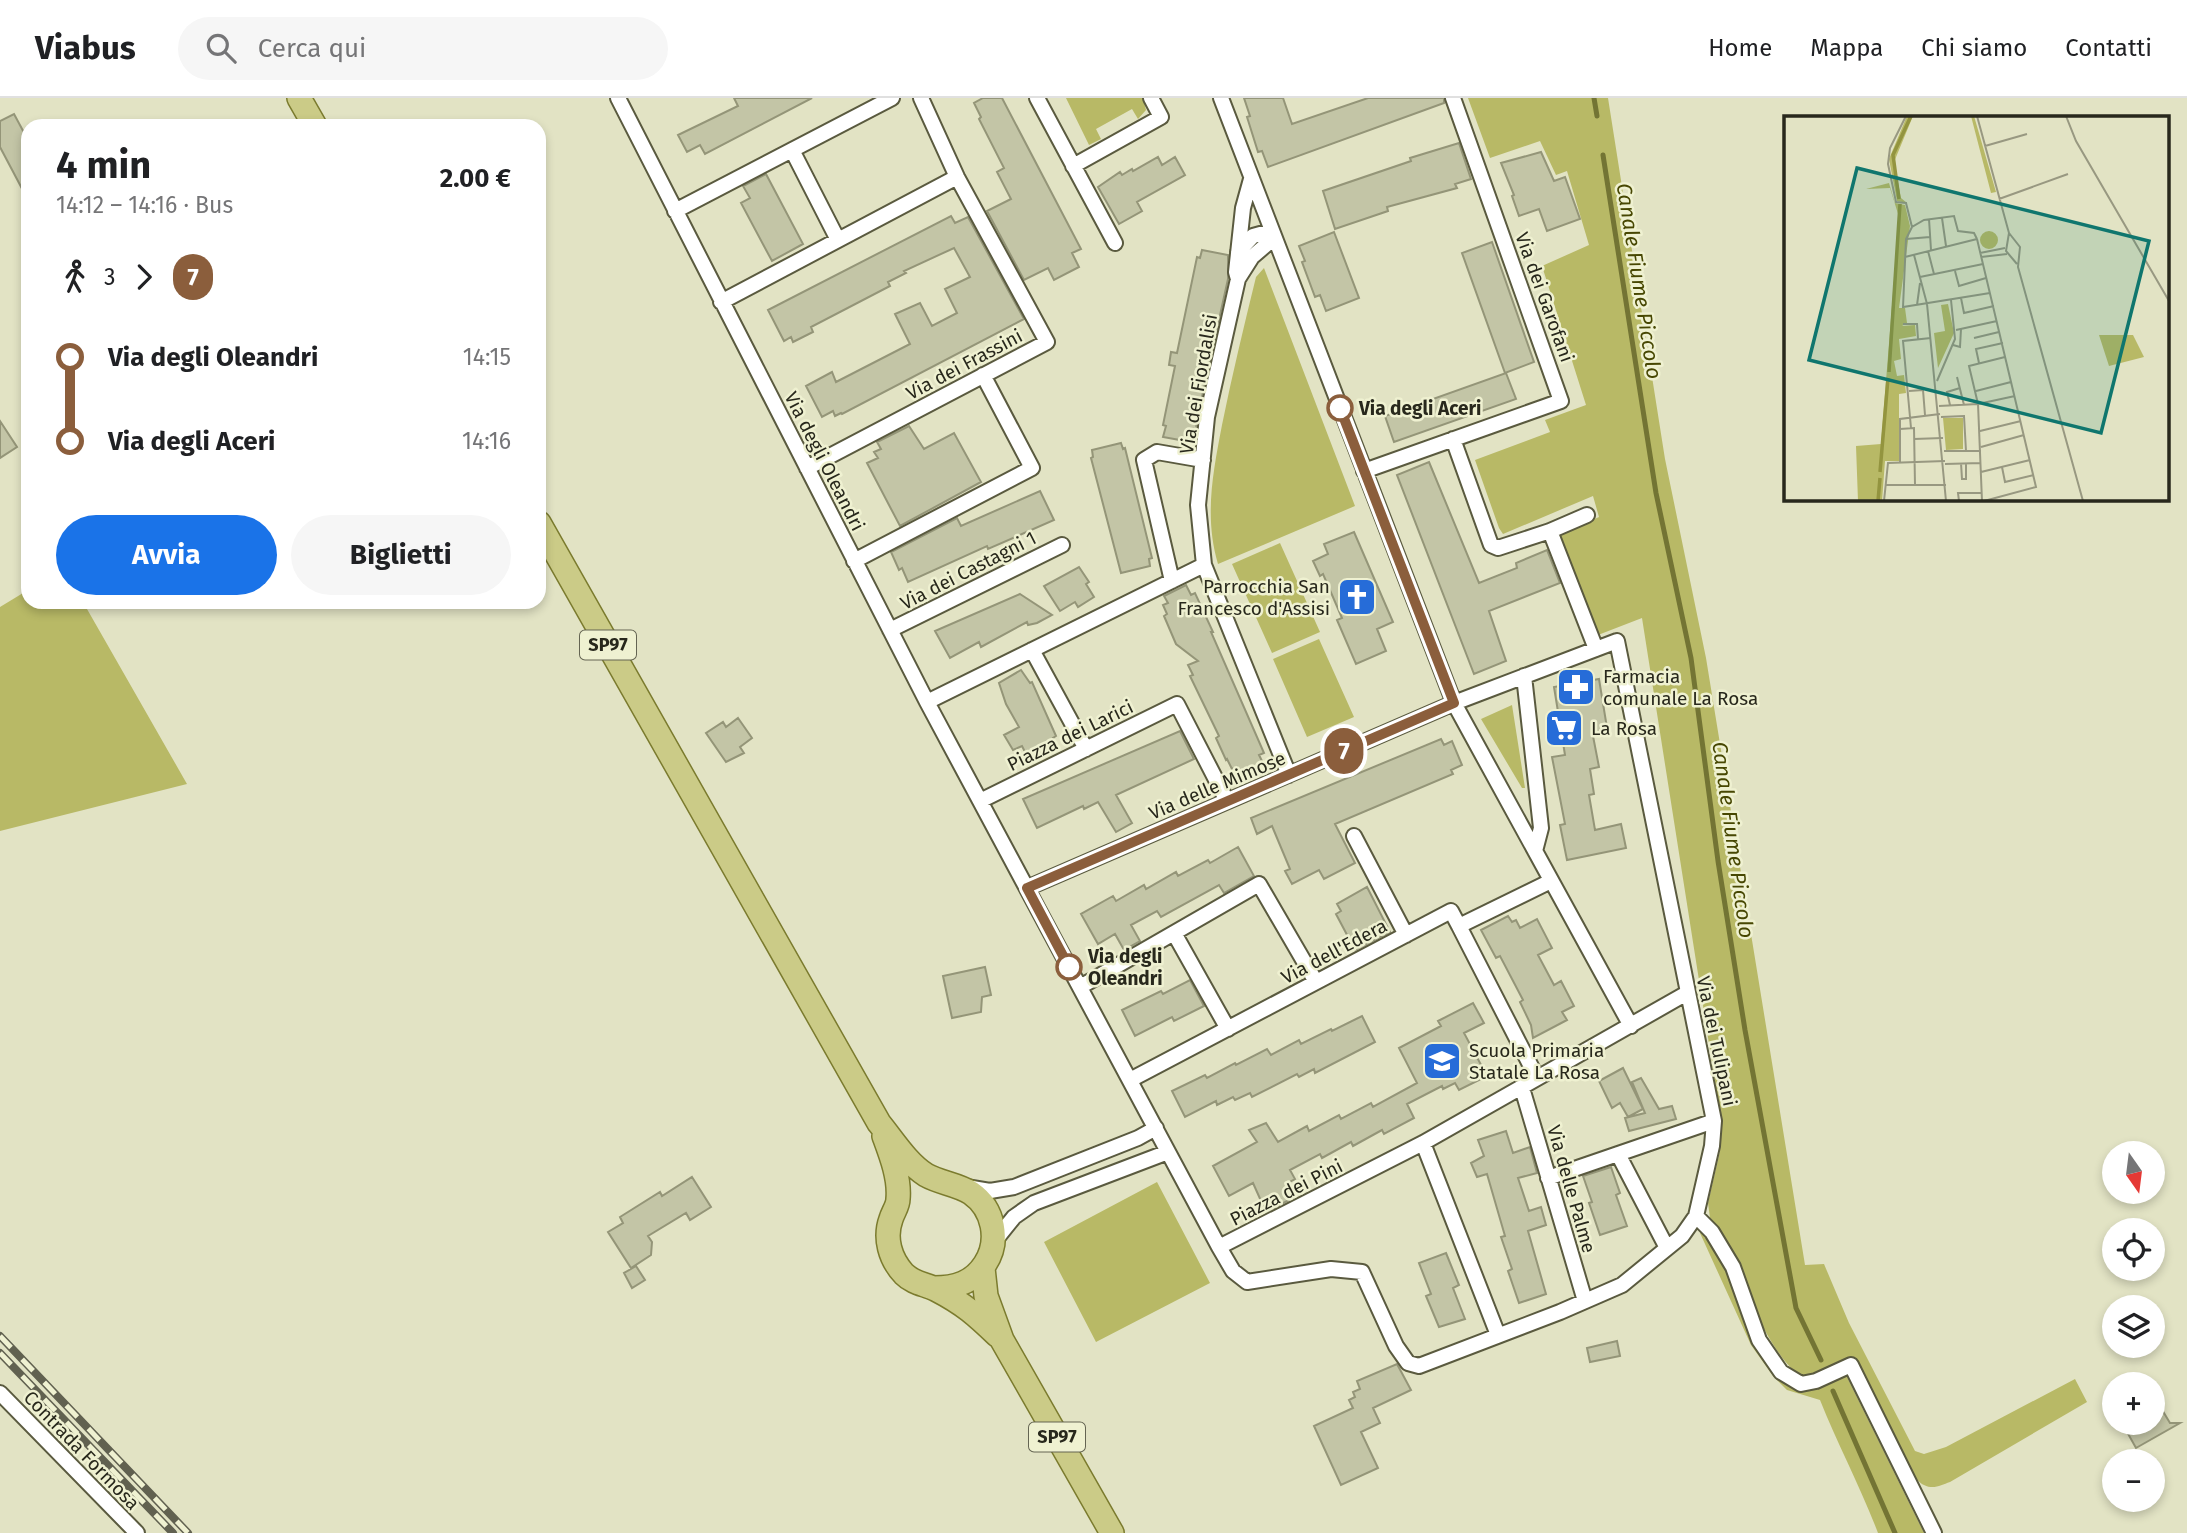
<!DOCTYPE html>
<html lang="it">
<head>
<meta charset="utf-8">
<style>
	body { margin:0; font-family:"Fira Sans",sans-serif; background:#f6f6f6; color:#202124; height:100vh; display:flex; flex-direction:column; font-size:26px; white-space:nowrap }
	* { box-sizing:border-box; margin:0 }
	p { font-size:23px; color:#757577 }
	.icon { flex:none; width:38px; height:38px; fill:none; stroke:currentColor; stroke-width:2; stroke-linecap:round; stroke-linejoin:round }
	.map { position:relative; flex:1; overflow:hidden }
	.side { position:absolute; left:21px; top:21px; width:525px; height:490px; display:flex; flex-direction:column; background:#fff; border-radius:21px; box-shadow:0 4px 10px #0003 }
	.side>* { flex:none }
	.badge { padding:0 14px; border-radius:23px; font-size:24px; line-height:46px }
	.needle { width:46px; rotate:166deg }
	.fabs { position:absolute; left:2102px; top:1043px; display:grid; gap:14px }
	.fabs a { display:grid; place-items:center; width:63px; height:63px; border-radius:50%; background:#fff; box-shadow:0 4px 10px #0003; font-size:35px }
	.map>.badge { position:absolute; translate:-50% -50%; box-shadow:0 0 0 4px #fff }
	.legs { display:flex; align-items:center; gap:10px; height:77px; padding:0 35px; font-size:23px }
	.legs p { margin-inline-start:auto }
	.overview { display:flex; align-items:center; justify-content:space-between; height:119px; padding:0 35px }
	h1 { font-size:38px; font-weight:700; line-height:52px }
	.action { display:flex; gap:14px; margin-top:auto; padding:14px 35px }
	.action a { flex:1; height:80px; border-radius:42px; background:#1a73e8; color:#fff; font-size:28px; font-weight:700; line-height:80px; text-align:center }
	.action a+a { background:#f6f6f6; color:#202124 }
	ul { padding:0 35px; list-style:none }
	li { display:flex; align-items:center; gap:24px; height:84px; font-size:26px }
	li i { display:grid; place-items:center; width:10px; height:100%; margin:0 9px; background:currentColor }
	li i::after { content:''; width:18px; height:18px; margin:-9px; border:5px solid; border-radius:50%; background:#fff }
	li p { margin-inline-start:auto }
	li:first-child i { background:linear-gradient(#0000 50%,currentColor 0) }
	li:last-child i { background:linear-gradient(currentColor 50%,#0000 0) }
	header { display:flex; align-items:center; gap:42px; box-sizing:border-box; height:98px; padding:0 35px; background:#fff; border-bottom:2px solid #e0e0e0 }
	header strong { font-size:33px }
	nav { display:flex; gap:38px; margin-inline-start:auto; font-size:24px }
	.search { width:490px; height:63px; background:#f6f6f6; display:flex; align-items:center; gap:18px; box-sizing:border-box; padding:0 24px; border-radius:38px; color:#757577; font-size:26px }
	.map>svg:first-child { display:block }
	.green { fill:#b8b966 }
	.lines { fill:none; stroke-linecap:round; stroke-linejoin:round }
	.stream { stroke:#737434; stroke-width:5 }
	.building { fill:#c3c5a6; stroke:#949578; stroke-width:2 }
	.street-casing { stroke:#5a5a3f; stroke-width:18 }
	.primary-casing { stroke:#7b7b2e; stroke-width:26 }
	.street { stroke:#fff; stroke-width:14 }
	.primary { stroke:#cbcb87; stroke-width:23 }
	.rail-casing { stroke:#616150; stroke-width:8 }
	.rail { stroke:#eff1d1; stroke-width:5; stroke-dasharray:16; stroke-linecap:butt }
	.line-1-casing { stroke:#fff; stroke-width:16 }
	.line-1 { stroke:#8b5e3c; stroke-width:10 }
	.stop-1-dot { fill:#fff; stroke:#8b5e3c; stroke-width:3.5 }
	.labels { text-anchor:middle; stroke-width:5; stroke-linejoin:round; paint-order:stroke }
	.shield { fill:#eff1d1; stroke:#646452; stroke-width:2 }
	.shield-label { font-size:18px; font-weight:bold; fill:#28281c }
	.street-label { font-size:19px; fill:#28281c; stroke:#eff1d1 }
	.stop-label { font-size:19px; font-weight:bold; fill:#28281c; stroke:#eff1d1; text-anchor:start }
	.poi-label { font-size:19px; fill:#28281c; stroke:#eff1d1; text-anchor:start }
	.water-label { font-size:21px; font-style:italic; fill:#474702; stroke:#eff1d1 }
	.inset-river { fill:none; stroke:#93943f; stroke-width:3.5 }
	.inset-road { fill:none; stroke:#989881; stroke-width:2 }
	.view { fill:#0f766e; fill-opacity:0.15; stroke:#0f766e; stroke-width:3.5 }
	.inset-edge { fill:none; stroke:#28281c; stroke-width:3.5 }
</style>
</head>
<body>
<header>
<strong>Viabus</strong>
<div class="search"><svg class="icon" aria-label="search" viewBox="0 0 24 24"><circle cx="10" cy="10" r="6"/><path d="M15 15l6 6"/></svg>Cerca qui</div>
<nav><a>Home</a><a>Mappa</a><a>Chi siamo</a><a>Contatti</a></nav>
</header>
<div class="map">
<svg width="2187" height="1435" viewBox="0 0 2187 1435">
	<rect width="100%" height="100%" fill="#e2e3c4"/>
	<path class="green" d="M1066 0H1143L1146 12 1138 21 1132 11 1096 31 1101 41 1089 47Z
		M1468 0H1608L1665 361 1706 560 1805 1167 1824 1166 1849 1225 1915 1353 1924 1356 1946 1349 2075 1281 2087 1304 1950 1384C1941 1387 1934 1392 1924 1387 1905 1379 1865 1283 1853 1259 1840 1266 1823 1278 1808 1279 1777 1280 1732 1161 1720 1134L1710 1120 1708 1105 1720 1053 1721 1022 1642 520 1598 537 1558 437 1599 419 1593 398 1503 436 1499 430 1475 362 1550 334 1545 322 1586 307 1542 168 1589 147 1567 73 1556 77 1540 43 1490 60Z
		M1264 170 1355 408 1218 466C1204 419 1213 374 1222 327 1232 277 1244 228 1256 179Z
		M1280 445 1320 534 1272 555 1232 466Z
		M28 492V504H83L187 686 0 733V509Z
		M1319 541 1354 619 1307 639 1273 561Z
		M1512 607 1525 690H1522L1481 621Z
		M1157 1084 1210 1185 1096 1244 1044 1144Z
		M1706 1133 1717 1150 1742 1213 1789 1283 1844 1277 1847 1279 1924 1435H1878C1861 1390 1838 1347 1820 1302L1787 1292 1773 1278 1751 1247 1700 1135Z"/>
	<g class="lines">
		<path class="stream" d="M1594 0 1597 18
			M1603 57 1656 395 1691 560 1718 763 1745 932 1796 1210 1821 1262
			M1833 1293 1895 1435"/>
	</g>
	<path class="building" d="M734 0H812L705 56 700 47 687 54 678 37 738 8Z
		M983 0H1002L1081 151 1072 155 1079 169 1054 182 1048 170 1024 182 987 113 1011 101 997 74 1004 70 979 21 981 19 974 5Z
		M1244 0H1283L1292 26 1368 0H1444V5L1268 69 1262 53 1258 54 1247 19 1250 18Z
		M14 16 28 42V102L0 49V23Z
		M1459 45 1471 81 1455 86 1457 90 1387 109 1388 113 1335 131 1323 93 1411 63 1410 60Z
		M1541 54 1554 83 1565 79 1580 121 1547 133 1539 111 1519 118 1512 98 1514 97 1501 65Z
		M1158 59 1162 67 1175 59 1185 77 1137 104 1142 113 1119 126 1098 89 1120 74 1122 77 1132 71 1133 73Z
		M766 76 803 146 772 163 741 105 750 100 743 88Z
		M951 118 955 125 968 119 1024 221 842 316 841 315 835 318 833 313 822 319 806 288 832 274 836 284 910 246 895 216 920 205 932 228 957 215 945 191 970 179 954 150 904 173 906 175 888 184 890 188 811 229 813 234 793 244 791 239 784 243 768 212Z
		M1334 134 1359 200 1326 213 1320 197 1315 199 1302 164 1305 163 1299 148Z
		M1492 144 1534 264 1505 275 1462 155Z
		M1202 152 1228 157V181L1198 317 1195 337H1193L1191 344 1163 339 1166 328 1163 327 1175 268 1169 267 1171 254 1177 255 1197 159 1200 160Z
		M1506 275 1516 301 1394 344 1385 318Z
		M0 323 17 349 0 360Z
		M909 328 924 351 954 335 981 384 900 428 867 365 878 360 874 354 881 351 877 344Z
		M1121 345 1123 351 1125 350 1152 460 1149 461 1150 468 1121 475 1091 360 1093 359 1092 352Z
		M1429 364 1479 485 1517 470 1516 465 1547 452 1560 485 1489 513 1506 563 1474 576 1397 377Z
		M1040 393 1054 422 988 451 987 448 908 484 902 470 899 472 891 454 957 420 961 428Z
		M1354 434 1393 524 1377 531 1386 553 1356 566 1337 522 1342 520 1323 476 1320 478 1313 463 1328 456 1324 446Z
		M1079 469 1089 484 1086 486 1094 499 1078 509 1075 504 1060 513 1044 488Z
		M1186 487 1191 497 1195 495 1213 534H1211L1264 655 1259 657 1264 667 1241 677 1237 669 1232 671 1227 661 1226 662 1216 640 1219 638 1190 578 1193 577 1188 567 1198 563 1176 546 1164 518 1167 516 1163 507 1168 505 1164 498Z
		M1020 496 1052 517 1037 525 1028 527 1027 524 981 549 979 544 950 560 935 533Z
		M1021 572 1030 585 1032 584 1056 638 1053 640 1055 648 1029 662 1022 648 1013 652 1004 637 1019 629 1006 606 999 585Z
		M1599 581 1608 636 1593 638 1599 669 1590 671 1594 696 1589 697 1595 732 1621 726 1626 750 1567 762 1560 727 1565 726 1552 659 1565 657 1554 589Z
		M738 620 752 640 740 649 744 655 726 664 706 635 723 624 726 629Z
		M1180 633 1194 661 1116 697 1132 725 1116 734 1098 704 1084 711 1083 708 1037 730 1023 701Z
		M1441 641 1444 647 1452 643 1462 667 1451 672 1453 676 1335 726 1355 765 1324 781 1319 772 1292 786 1285 773 1290 771 1272 728 1257 736 1251 720Z
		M1238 749 1254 778 1224 795 1219 787 1161 819 1157 813 1131 827 1140 843 1124 852 1115 836 1098 846 1081 816 1113 798 1116 803 1144 787 1146 791 1176 774 1178 778 1208 762 1210 765Z
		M1367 789 1390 834 1355 852 1336 816 1341 813 1337 806Z
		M1508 818 1512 824 1516 822 1520 830 1537 821 1552 850 1538 857 1554 887 1561 883 1574 908 1562 914 1567 922 1533 940 1531 927 1520 904 1523 902 1500 858 1496 860 1481 832Z
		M985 869 991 897 982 899 981 914 952 920 943 878Z
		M1190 882 1204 908 1174 923 1172 919 1135 938 1122 912 1161 893 1163 896Z
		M1473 905 1484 925 1464 935 1487 978 1459 992 1455 985 1443 991 1442 988 1407 1006 1414 1020 1384 1036 1382 1032 1353 1048 1351 1044 1322 1060 1320 1056 1290 1072 1295 1081 1286 1086 1293 1100 1266 1114 1253 1085 1229 1098 1213 1068 1257 1044 1249 1032 1266 1025 1278 1044 1307 1028 1309 1033 1339 1017 1341 1021 1371 1005 1373 1009 1417 985 1399 950 1441 928 1438 923Z
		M1362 918 1375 944 1315 975 1314 971 1299 979 1297 976 1252 999 1250 995 1235 1002 1233 999 1217 1007 1216 1003 1185 1019 1172 993 1205 977 1207 980 1235 965 1236 967 1267 951 1271 957 1299 942 1301 946 1331 931 1332 933Z
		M1623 970 1643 1011 1628 1019 1620 1005 1612 1010 1599 983Z
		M1641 980 1659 1011 1672 1008 1676 1021 1629 1033 1625 1020 1645 1015 1632 984Z
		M1506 1033 1513 1055 1530 1049 1537 1075 1518 1080 1529 1113 1541 1109 1546 1127 1528 1133 1546 1196 1519 1205 1508 1173 1512 1171 1501 1139 1505 1138 1487 1076 1477 1079 1471 1065 1484 1058 1478 1042Z
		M1611 1069 1620 1095 1616 1097 1627 1128 1600 1137 1589 1105 1592 1104 1583 1078Z
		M692 1079 711 1109 690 1122 686 1115 648 1138 652 1144 651 1157 631 1170 608 1134 623 1125 620 1119 660 1094 662 1098Z
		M1446 1155 1459 1187 1453 1190 1465 1221 1439 1229 1426 1198 1431 1196 1419 1165Z
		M636 1168 645 1182 632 1190 624 1175Z
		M1617 1243 1620 1258 1590 1264 1587 1250Z
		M1397 1266 1411 1292 1373 1310 1380 1325 1361 1334 1378 1370 1341 1387 1314 1328 1353 1310 1349 1302 1355 1299 1353 1294 1360 1291 1357 1283Z
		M2152 1295 2170 1325H2180L2136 1350 2122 1325H2152Z"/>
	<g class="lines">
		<defs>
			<path id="street" d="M618 0 927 604C1025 785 1122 967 1219 1149L1233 1173 1247 1184 1331 1171 1362 1174 1396 1248 1408 1265 1419 1268 1560 1214 1622 1187 1682 1138 1696 1118 1712 1048 1714 1023 1617 543 1454 605 1027 790
				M1037 0 1115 145
				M1221 0 1454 605 1631 928
				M792 52 838 142
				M1073 68 1161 19 1151 0
				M675 113 892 0
				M1274 140 1252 159 1238 181 1207 319 1198 407 1204 467 1289 677
				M1238 154 1253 138 1271 133
				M1238 181 1236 174 1243 110 1251 81
				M721 204 957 79
				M1453 341 1491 447 1498 450 1550 433 1587 417
				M807 370 1047 244 957 79 921 0
				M1364 373 1561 303 1453 0
				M1550 433 1596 551
				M854 463 1032 370 983 277
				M1172 483 1144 362 1157 354 1203 362
				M890 532 1062 447
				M1032 552 1086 651
				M1524 578 1541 730 1535 753
				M927 604 1204 467
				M980 703 1177 606 1227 703
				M1354 738 1406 837
				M1459 828 1537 980
				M1174 835 1228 931
				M1080 889 1259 786 1316 884
				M1130 982 1451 813 1459 828 1551 783
				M1522 990 1585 1203
				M1423 1045 1498 1237
				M1618 1056 1667 1150
				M1548 1080 1714 1023
				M966 1089 990 1093 1014 1089 1138 1040 1156 1030
				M1696 1118 1712 1134 1733 1169 1759 1242 1781 1274 1801 1286 1816 1283 1851 1267 1934 1435
				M993 1145 1014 1119 1034 1105 1168 1054
				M1219 1149 1423 1045 1687 895
				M0 1295 137 1435"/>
			<path id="primary" d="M299 0 315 28
				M539 425 879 1025C893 1042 907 1065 926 1077 940 1085 957 1086 971 1095 994 1111 1000 1143 985 1166 973 1185 955 1190 934 1190
				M884 1038C891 1057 900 1080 898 1101 898 1108 893 1114 891 1121 884 1140 890 1161 904 1176 914 1186 926 1186 937 1192 964 1206 976 1217 997 1237
				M983 1170 986 1198 1002 1242 1112 1435"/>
		</defs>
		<use href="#street" class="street-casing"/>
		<use href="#primary" class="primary-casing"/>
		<use href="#street" class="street"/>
		<use href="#primary" class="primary"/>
		<defs>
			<path id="rail" d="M0 1238 188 1435
				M0 1255 173 1435"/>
		</defs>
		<use href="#rail" class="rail-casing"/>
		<use href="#rail" class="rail"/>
	</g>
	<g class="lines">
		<defs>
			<path id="line-1" d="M1069 869 1027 790 1454 605 1340 310"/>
		</defs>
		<use href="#line-1" class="line-1-casing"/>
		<use href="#line-1" class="line-1"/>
	</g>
	<defs>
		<symbol id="church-square" viewBox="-11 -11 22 22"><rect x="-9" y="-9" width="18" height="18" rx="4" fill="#266cd8" stroke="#eff1d1"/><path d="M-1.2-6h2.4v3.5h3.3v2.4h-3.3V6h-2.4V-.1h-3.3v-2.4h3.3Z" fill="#fff"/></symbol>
		<symbol id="pharmacy-square" viewBox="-11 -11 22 22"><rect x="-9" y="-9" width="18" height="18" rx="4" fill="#266cd8" stroke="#eff1d1"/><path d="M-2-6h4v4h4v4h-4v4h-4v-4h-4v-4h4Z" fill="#fff"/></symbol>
		<symbol id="supermarket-square" viewBox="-11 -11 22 22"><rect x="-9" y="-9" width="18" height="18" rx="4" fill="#266cd8" stroke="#eff1d1"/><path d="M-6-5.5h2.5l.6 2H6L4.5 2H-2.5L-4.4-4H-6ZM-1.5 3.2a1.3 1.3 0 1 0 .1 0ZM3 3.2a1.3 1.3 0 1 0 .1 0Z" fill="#fff"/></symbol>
		<symbol id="school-square" viewBox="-11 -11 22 22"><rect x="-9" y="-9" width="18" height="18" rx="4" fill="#266cd8" stroke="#eff1d1"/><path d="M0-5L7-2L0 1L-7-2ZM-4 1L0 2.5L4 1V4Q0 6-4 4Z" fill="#fff"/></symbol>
	</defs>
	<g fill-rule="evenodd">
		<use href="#church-square" x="1335" y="477" width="44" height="44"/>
		<use href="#pharmacy-square" x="1554" y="567" width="44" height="44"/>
		<use href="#supermarket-square" x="1542" y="608" width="44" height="44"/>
		<use href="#school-square" x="1420" y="941" width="44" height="44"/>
	</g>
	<g class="stop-1-dot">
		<circle cx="1340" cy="310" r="12"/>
		<circle cx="1069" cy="869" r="12"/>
	</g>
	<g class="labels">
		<g class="shield">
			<rect x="580" y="532.5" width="56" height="29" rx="5"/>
			<rect x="1029" y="1324.5" width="56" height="29" rx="5"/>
		</g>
		<g class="shield-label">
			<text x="608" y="553">SP97</text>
			<text x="1057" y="1345">SP97</text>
		</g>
		<g class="street-label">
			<text transform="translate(1545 199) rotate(70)" y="7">Via dei Garofani</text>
			<text transform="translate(964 266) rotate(-28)" y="7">Via dei Frassini</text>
			<text transform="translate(1198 286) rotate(-80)" y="7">Via dei Fiordalisi</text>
			<text transform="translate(825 363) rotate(63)" y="7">Via degli Oleandri</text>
			<text transform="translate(968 472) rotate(-27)" y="7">Via dei Castagni 1</text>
			<text transform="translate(1070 637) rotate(-26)" y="7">Piazza dei Larici</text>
			<text transform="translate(1217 687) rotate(-23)" y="7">Via delle Mimose</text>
			<text transform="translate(1334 853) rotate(-28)" y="7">Via dell'Edera</text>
			<text transform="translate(1717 943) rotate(78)" y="7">Via dei Tulipani</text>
			<text transform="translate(1572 1091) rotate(74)" y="7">Via delle Palme</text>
			<text transform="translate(1286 1094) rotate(-27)" y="7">Piazza dei Pini</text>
			<text transform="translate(82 1352) rotate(46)" y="7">Contrada Formosa</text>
		</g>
		<g class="stop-label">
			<text x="1359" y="317">Via degli Aceri</text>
			<text x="1088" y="865">Via degli<tspan x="1088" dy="22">Oleandri</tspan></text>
		</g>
		<g class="poi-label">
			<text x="1330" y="495" text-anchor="end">Parrocchia San<tspan x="1330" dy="22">Francesco d'Assisi</tspan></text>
			<text x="1603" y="585">Farmacia<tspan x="1603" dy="22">comunale La Rosa</tspan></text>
			<text x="1591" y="637">La Rosa</text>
			<text x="1469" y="959">Scuola Primaria<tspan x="1469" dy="22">Statale La Rosa</tspan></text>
		</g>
		<g class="water-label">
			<text transform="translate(1639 183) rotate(81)" y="7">Canale Fiume Piccolo</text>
			<text transform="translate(1733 742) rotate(82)" y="7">Canale Fiume Piccolo</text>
		</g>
	</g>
	<g transform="translate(1784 18)">
		<rect width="385" height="385" fill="#e2e3c4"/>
		<path d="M123 0H129L110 46 117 82 123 87 113 85 105 43ZM187 0H190L212 76 207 77ZM105 67 111 87 121 89 126 110 115 192H121L123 207 118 210 131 209 132 220 115 223 117 243 110 245 113 260 120 259 122 277 115 278V345H101L98 385H74L72 330 97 328 115 101 106 72 82 73ZM196 124a9 9 0 1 1 18 0a9 9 0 1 1-18 0ZM164 188 170 217 154 252 150 217 161 215 157 189ZM315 219H349L360 241 325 250ZM159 302H179V333L162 334Z" fill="#b8b966"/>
		<path class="inset-river" d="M115 83 109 39 127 0M105 256 116 88M96 356 104 262M94 385 96 362"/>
		<path class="inset-road" d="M122 0 106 32 104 48 112 86 122 87 128 111M193 0 225 117 222 135 233 148M282 0 292 25 385 185M201 30 243 18M215 83 284 58M158 102 162 130M145 103 147 134M225 117 236 131 234 151 299 385M122 123 146 121M193 123 252 371 200 385M193 123 190 117 174 115 170 100 140 104 128 111 122 123 119 191 206 177M144 135 150 158M196 137 221 132M130 139 143 188 162 385M121 141 193 123M197 141 223 138M171 155 175 170 202 162M136 161 199 148M177 182 180 197 210 190M133 189 136 167M119 208H133L134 223M172 214 213 205M190 222 215 216M169 229 176 231 177 213M195 247 192 233 219 227M173 261 180 289M153 265 171 223 167 184M125 275 139 274 141 299M192 275 227 266M166 289 163 276 176 272M155 290 194 288 231 280M157 301 180 300 182 335M127 312 119 225 147 222M116 313 130 312 131 369M196 315 237 305M130 323 159 322M197 331 240 319M160 335H197M116 346V303L156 298M177 347 178 363H182V347M161 348 197 347M218 351 221 366 250 359M197 356 246 344M102 369H162M100 385 104 347 161 345M175 385 174 377H198M198 385 194 288 185 250 221 241"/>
		<path class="view" d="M73 52 365 125 317 317 25 244Z"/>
		<rect width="385" height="385" class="inset-edge"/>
	</g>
</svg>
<div class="fabs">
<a><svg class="needle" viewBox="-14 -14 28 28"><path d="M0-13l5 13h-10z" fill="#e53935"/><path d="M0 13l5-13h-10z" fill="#757577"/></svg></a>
<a><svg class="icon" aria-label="locate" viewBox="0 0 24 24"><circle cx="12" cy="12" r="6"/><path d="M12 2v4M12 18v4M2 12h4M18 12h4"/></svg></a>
<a><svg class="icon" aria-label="layers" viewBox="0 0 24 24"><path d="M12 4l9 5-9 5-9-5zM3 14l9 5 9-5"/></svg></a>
<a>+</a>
<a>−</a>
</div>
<b class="badge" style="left:1344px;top:653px;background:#8b5e3c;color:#fff">7</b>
<section class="side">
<div class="overview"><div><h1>4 min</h1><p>14:12 – 14:16 · Bus</p></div><b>2.00 €</b></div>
<div class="legs"><svg class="icon" aria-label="walk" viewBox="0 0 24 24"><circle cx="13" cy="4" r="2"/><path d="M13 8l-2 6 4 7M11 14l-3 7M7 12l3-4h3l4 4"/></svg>3<svg class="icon" aria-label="forward" viewBox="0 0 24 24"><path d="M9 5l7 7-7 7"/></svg><b class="badge" style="background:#8b5e3c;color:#fff">7</b></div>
<ul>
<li><i style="color:#8b5e3c"></i><b>Via degli Oleandri</b><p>14:15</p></li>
<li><i style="color:#8b5e3c"></i><b>Via degli Aceri</b><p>14:16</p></li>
</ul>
<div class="action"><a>Avvia</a><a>Biglietti</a></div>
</section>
</div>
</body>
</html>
